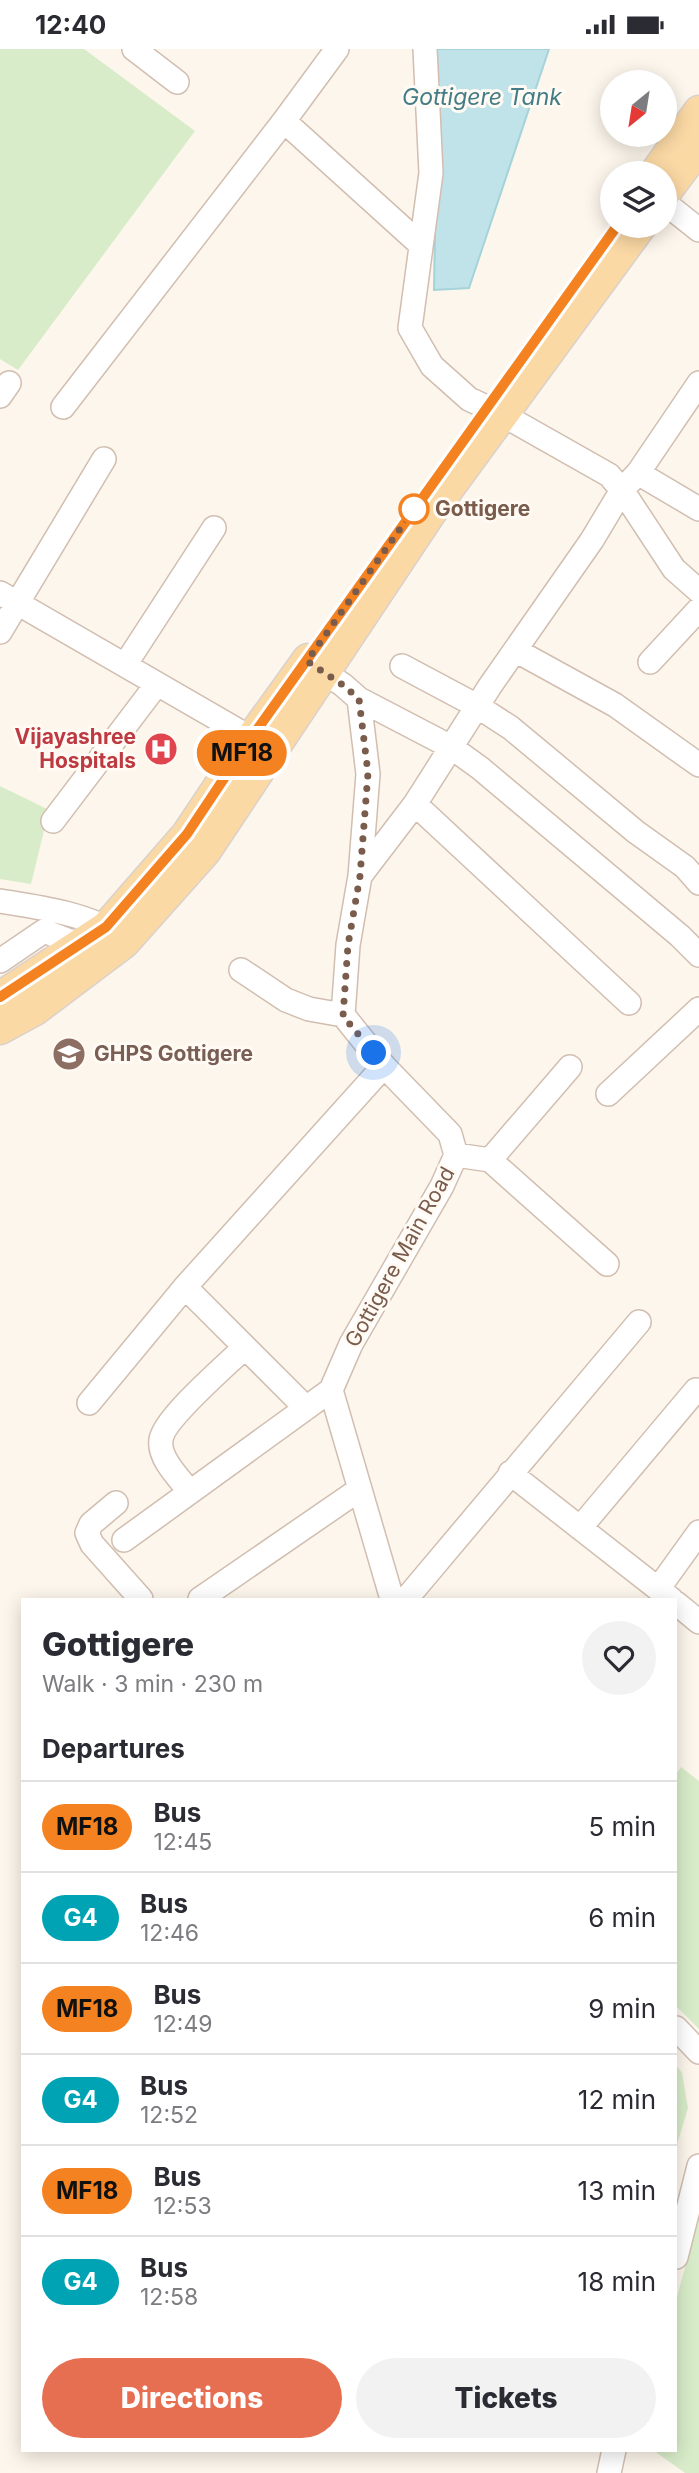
<!DOCTYPE html>
<html lang="en">
<head>
<meta charset="utf-8">
<style>
	body { margin:0; font-family:Inter,sans-serif; background:#f2f2f3; color:#2b2b33; height:100vh; display:flex; flex-direction:column; font-size:26px; white-space:nowrap }
	* { box-sizing:border-box; margin:0 }
	p { font-size:23px; color:#7c7c81 }
	.icon { flex:none; width:38px; height:38px; fill:none; stroke:currentColor; stroke-width:2; stroke-linecap:round; stroke-linejoin:round }
	.map { position:relative; flex:1; overflow:hidden }
	.panel { position:absolute; left:21px; top:1549px; width:656px; height:854px; display:flex; flex-direction:column; background:#fff; border-radius:0px; box-shadow:0 4px 18px #0003 }
	.panel>* { flex:none }
	.badge { padding:0 14px; border-radius:23px; font-size:24px; line-height:46px }
	.needle { width:46px; rotate:210deg }
	.controls { position:absolute; left:600px; top:21px; display:grid; gap:14px }
	.controls a { display:grid; place-items:center; width:77px; height:77px; border-radius:50%; background:#fff; box-shadow:0 4px 18px #0003; font-size:35px }
	.you { position:absolute; width:35px; height:35px; margin:-18px; border:5px solid #fff; border-radius:50%; background:#1a73e8; box-shadow:0 0 0 10px #1a73e833 }
	.map>.badge { position:absolute; translate:-50% -50%; box-shadow:0 0 0 4px #fff }
	h2 { padding:0 21px; font-size:26px; line-height:63px }
	.round { display:grid; place-items:center; flex:none; width:74px; height:74px; border-radius:37px; background:#f2f2f3 }
	.head { display:flex; align-items:center; justify-content:space-between; height:119px; padding:0 21px }
	h1 { font-size:33px; font-weight:800; line-height:52px }
	.primary-button { display:flex; gap:14px; margin-top:auto; padding:14px 21px }
	.primary-button a { flex:1; height:80px; border-radius:42px; background:#e76f51; color:#fff; font-size:28px; font-weight:800; line-height:80px; text-align:center }
	.primary-button a+a { background:#f2f2f3; color:#2b2b33 }
	ul { padding:0; list-style:none }
	li { display:flex; align-items:center; gap:21px; height:91px; padding:0 21px; border-top:2px solid #e1e1e2 }
	li div { flex:1 }
	li b { display:block; font-size:26px }
	li em { font-style:normal }
	li .badge { min-width:77px; font-weight:700; text-align:center }
	.status { display:flex; justify-content:space-between; align-items:center; height:49px; padding:0 35px; background:#fff; direction:ltr }
	.status svg { height:19px; fill:currentColor }
	.map>svg:first-child { display:block }
	.green { fill:#d8ecc9 }
	.water { fill:#bfe3e8; stroke:#a5d3da; stroke-width:2 }
	.lines { fill:none; stroke-linecap:round; stroke-linejoin:round }
	.minor-casing { stroke:#d1beb0; stroke-width:26 }
	.major-casing { stroke:#dad1cd; stroke-width:33 }
	.minor { stroke:#fff; stroke-width:23 }
	.major { stroke:#fbd9a5; stroke-width:30 }
	.line-casing { stroke:#fff; stroke-width:16 }
	.line { stroke:#f58220; stroke-width:10 }
	.walk { stroke:#7a5c4d; stroke-width:7; stroke-dasharray:0 12.6 }
	.stop-dot { fill:#fff; stroke:#f58220; stroke-width:3.5 }
	.labels { text-anchor:middle; stroke-width:6; stroke-linejoin:round; paint-order:stroke }
	.stop-label { font-size:21px; font-weight:bold; fill:#7a5c4d; stroke:#fffaf3; text-anchor:start }
	.health-label { font-size:21px; font-weight:bold; fill:#be3a42; stroke:#fffaf3; text-anchor:end }
	.education-label { font-size:21px; font-weight:bold; fill:#785e54; stroke:#fffaf3; text-anchor:start }
	.street-label { font-size:21px; fill:#7a5c4d; stroke:#fffaf3 }
	.water-label { font-size:23px; font-style:italic; fill:#437c86; stroke:#fffaf3 }
</style>
</head>
<body>
<div class="status"><b>12:40</b><svg viewBox="0 0 49 12"><path d="M0 12V9h3v3zM5 12V6h3v6zM10 12V3h3v9zM15 12V0h3v12zM26 1h20v11H26zM47 4h2v5h-2z"/></svg></div>
<div class="map">
<svg width="699" height="2424" viewBox="0 0 699 2424">
	<rect width="100%" height="100%" fill="#fdf6ec"/>
	<path class="green" d="M0 0H84L195 82 18 321 0 310Z
		M0 737 49 761 31 835 0 830Z
		M681 1718 699 1732V1980L676 1957V1725Z
		M676 2016 682 2024 688 2059 676 2099Z
		M699 2168V2424H685L653 2401H676V2251Z"/>
	<path class="water" d="M433 0H549L469 239 434 241 436 126Z"/>
	<g class="lines">
		<defs>
			<path id="minor" d="M134 0 177 33
				M425 0 431 124 410 279 432 317 469 350 503 366 609 426 622 441 674 520 699 542
				M284 72 421 196
				M665 154 699 181
				M0 347 9 334
				M63 358 284 72 337 0
				M638 424 699 460
				M0 544 263 696
				M0 583 104 410
				M515 601 615 656 699 716
				M650 613 699 560
				M312 615 343 636 359 650 368 725 360 827 348 896 343 966 384 1017 450 1085 456 1106 442 1137 351 1295 331 1341 392 1550
				M125 616 214 479
				M402 617 477 657 511 679 636 783 685 818 699 834
				M359 650 451 698 480 719 680 887 699 906
				M415 755 629 954
				M53 772 157 635
				M360 827 415 755 490 637 592 491 622 441 638 424 699 334
				M0 852C30 857 92 865 114 885
				M0 912 44 882 80 896
				M241 921 286 951 309 960 343 966
				M608 1045 699 960
				M456 1106 490 1111 570 1018
				M490 1111 607 1215
				M185 1238 306 1359
				M89 1354 185 1238 384 1017
				M510 1424 671 1550
				M190 1443C180 1430 158 1409 161 1391 163 1370 228 1315 245 1298
				M116 1454 91 1475 87 1484 92 1495 141 1550
				M580 1479 696 1341
				M124 1491 331 1341
				M658 1540 699 1483
				M200 1550 360 1440
				M406 1550 639 1273
				M676 1554 699 1573
				M676 1979 699 2003
				M676 2208 699 2117
				M609 2424 614 2401"/>
			<path id="major" d="M655 124 699 62
				M665 144 699 99
				M0 948 106 878 187 785 251 689 308 610
				M0 980 35 961 124 894 205 803 430 465 641 177"/>
		</defs>
		<use href="#minor" class="minor-casing"/>
		<use href="#major" class="major-casing"/>
		<use href="#minor" class="minor"/>
		<use href="#major" class="major"/>
	</g>
	<g class="lines">
		<defs>
			<path id="line" d="M0 948 106 878 187 785 251 689 617 177"/>
		</defs>
		<use href="#line" class="line-casing"/>
		<use href="#line" class="line"/>
		<path class="walk" d="M374 1004 343 967 348 896 360 827 368 724 359 650 343 636 307 612 414 460"/>
	</g>
	<defs>
		<symbol id="hospital-disc" viewBox="-11 -11 22 22"><circle r="9.5" fill="#e0444e" stroke="#fffaf3"/><path d="M-5-5h3v3.5h4V-5h3V5h-3V1.5h-4V5h-3Z" fill="#fff"/></symbol>
		<symbol id="school-disc" viewBox="-11 -11 22 22"><circle r="9.5" fill="#8d6e63" stroke="#fffaf3"/><path d="M0-5L7-2L0 1L-7-2ZM-4 1L0 2.5L4 1V4Q0 6-4 4Z" fill="#fff"/></symbol>
	</defs>
	<g fill-rule="evenodd">
		<use href="#hospital-disc" x="142" y="681" width="38" height="38"/>
		<use href="#school-disc" x="50" y="986" width="38" height="38"/>
	</g>
	<circle class="stop-dot" cx="414" cy="460" r="14"/>
	<g class="labels">
		<g class="stop-label">
			<text x="435" y="467">Gottigere</text>
		</g>
		<g class="health-label">
			<text x="136" y="695">Vijayashree<tspan x="136" dy="24">Hospitals</tspan></text>
		</g>
		<g class="education-label">
			<text x="94" y="1012">GHPS Gottigere</text>
		</g>
		<g class="street-label">
			<text transform="translate(400 1208) rotate(-61)" y="7">Gottigere Main Road</text>
		</g>
		<g class="water-label">
			<text x="482" y="56">Gottigere Tank</text>
		</g>
	</g>
</svg>
<div class="controls">
<a><svg class="needle" viewBox="-14 -14 28 28"><path d="M0-13l5 13h-10z" fill="#e53935"/><path d="M0 13l5-13h-10z" fill="#7c7c81"/></svg></a>
<a><svg class="icon" aria-label="layers" viewBox="0 0 24 24"><path d="M12 4l9 5-9 5-9-5zM3 14l9 5 9-5"/></svg></a>
</div>
<div class="you" style="left:374px;top:1004px"></div>
<b class="badge" style="left:242px;top:704px;background:#f58220;color:#111">MF18</b>
<section class="panel">
<div class="head"><div><h1>Gottigere</h1><p>Walk · 3 min · 230 m</p></div><a class="round"><svg class="icon" aria-label="heart" viewBox="0 0 24 24"><path d="M12 20l-8-8c-3-5 5-10 8-4 3-6 11-1 8 4z"/></svg></a></div>
<h2>Departures</h2>
<ul>
<li><span class="badge" style="background:#f58220;color:#111">MF18</span><div><b>Bus</b><p>12:45</p></div><em>5 min</em></li>
<li><span class="badge" style="background:#00a3b4;color:#fff">G4</span><div><b>Bus</b><p>12:46</p></div><em>6 min</em></li>
<li><span class="badge" style="background:#f58220;color:#111">MF18</span><div><b>Bus</b><p>12:49</p></div><em>9 min</em></li>
<li><span class="badge" style="background:#00a3b4;color:#fff">G4</span><div><b>Bus</b><p>12:52</p></div><em>12 min</em></li>
<li><span class="badge" style="background:#f58220;color:#111">MF18</span><div><b>Bus</b><p>12:53</p></div><em>13 min</em></li>
<li><span class="badge" style="background:#00a3b4;color:#fff">G4</span><div><b>Bus</b><p>12:58</p></div><em>18 min</em></li>
</ul>
<div class="primary-button"><a>Directions</a><a>Tickets</a></div>
</section>
</div>
</body>
</html>
